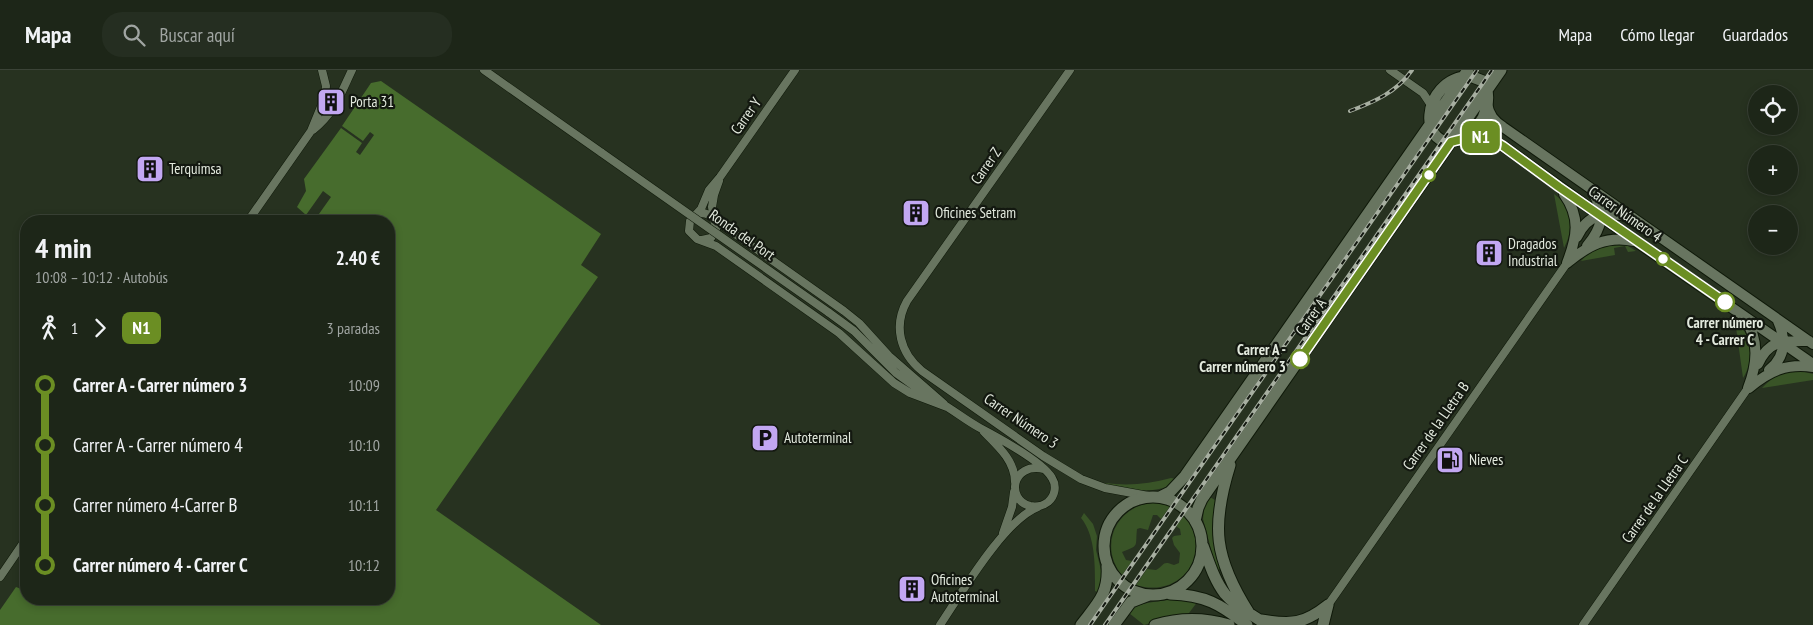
<!DOCTYPE html>
<html lang="es">
<head>
<meta charset="utf-8">
<style>
	body { margin:0; font-family:"PT Sans Narrow",sans-serif; background:#252e21; color:#f1f3f6; height:100vh; display:flex; flex-direction:column; font-size:19px; white-space:nowrap }
	* { box-sizing:border-box; margin:0 }
	p { font-size:16px; color:#a0a5a2 }
	.icon { flex:none; width:28px; height:28px; fill:none; stroke:currentColor; stroke-width:2; stroke-linecap:round; stroke-linejoin:round }
	.map { position:relative; flex:1; overflow:hidden }
	.sheet { position:absolute; left:20px; top:145px; width:375px; height:390px; display:flex; flex-direction:column; background:#1d2618; border-radius:20px; box-shadow:0 2px 8px #0003,0 0 0 1px #3b4337 }
	.sheet>* { flex:none }
	.badge { padding:0 10px; border-radius:8px; font-size:18px; line-height:32px }
	.buttons { position:absolute; left:1748px; top:15px; display:grid; gap:10px }
	.buttons a { display:grid; place-items:center; width:50px; height:50px; border-radius:50%; background:#1d2618; box-shadow:0 2px 8px #0003,0 0 0 1px #3b4337; font-size:25px }
	.map>.badge { position:absolute; translate:-50% -50%; box-shadow:0 0 0 2px #fff }
	.legs { display:flex; align-items:center; gap:8px; height:55px; padding:0 15px; font-size:16px }
	.legs p { margin-inline-start:auto }
	.head { display:flex; align-items:center; justify-content:space-between; height:85px; padding:0 15px }
	h1 { font-size:28px; font-weight:600; line-height:38px }
	ul { padding:0 15px; list-style:none }
	li { display:flex; align-items:center; gap:18px; height:60px; font-size:19px }
	li i { display:grid; place-items:center; width:8px; height:100%; margin:0 6px; background:currentColor }
	li i::after { content:''; width:12px; height:12px; margin:-6px; border:4px solid; border-radius:50%; background:#1d2618 }
	li p { margin-inline-start:auto }
	li:first-child i { background:linear-gradient(#0000 50%,currentColor 0) }
	li:last-child i { background:linear-gradient(currentColor 50%,#0000 0) }
	header { display:flex; align-items:center; gap:30px; box-sizing:border-box; height:70px; padding:0 25px; background:#1d2618; border-bottom:1px solid #3b4337 }
	header strong { font-size:24px }
	nav { display:flex; gap:28px; margin-inline-start:auto; font-size:18px }
	.search { width:350px; height:45px; background:#252e21; display:flex; align-items:center; gap:12px; box-sizing:border-box; padding:0 18px; border-radius:20px; color:#a0a5a2; font-size:19px }
	.map>svg:first-child { display:block }
	.green { fill:#395427 }
	.water { fill:#476c2d }
	.lines { fill:none; stroke-linecap:round; stroke-linejoin:round }
	.minor-casing { stroke:#0f1909; stroke-width:9 }
	.tertiary-casing { stroke:#0f1909; stroke-width:12 }
	.secondary-casing { stroke:#0f1909; stroke-width:13 }
	.minor { stroke:#687560; stroke-width:8 }
	.tertiary { stroke:#687560; stroke-width:10 }
	.secondary { stroke:#687560; stroke-width:11 }
	.rail-casing { stroke:#a7afa1; stroke-width:4 }
	.rail { stroke:#131810; stroke-width:2; stroke-dasharray:5.5; stroke-linecap:butt }
	.minor-bridge-casing { stroke:#0f1909; stroke-width:9; stroke-linecap:butt }
	.minor-bridge { stroke:#687560; stroke-width:8 }
	.line-1-casing { stroke:#fff; stroke-width:11 }
	.line-1 { stroke:#6b8e23; stroke-width:8 }
	.stop-1-dot { fill:#fff; stroke:#6b8e23; stroke-width:2.5 }
	.labels { text-anchor:middle; stroke-width:4.5; stroke-linejoin:round; paint-order:stroke }
	.poi-label { font-size:15px; fill:#e2e9dd; stroke:#131810; text-anchor:start }
	.street-label { font-size:15px; fill:#e2e9dd; stroke:#131810 }
	.stop-label { font-size:15px; font-weight:bold; fill:#e2e9dd; stroke:#131810 }
</style>
</head>
<body>
<header>
<strong>Mapa</strong>
<div class="search"><svg class="icon" aria-label="search" viewBox="0 0 24 24"><circle cx="10" cy="10" r="6"/><path d="M15 15l6 6"/></svg>Buscar aquí</div>
<nav><a>Mapa</a><a>Cómo llegar</a><a>Guardados</a></nav>
</header>
<div class="map">
<svg width="1813" height="555" viewBox="0 0 1813 555">
	<rect width="100%" height="100%" fill="#273220"/>
	<path class="green" d="M1554 124C1572 136 1574 160 1564 178Z
		M1617 175 1628 176 1636 181 1628 182 1625 176 1614 178 1615 185 1581 191C1590 180 1604 175 1617 175Z
		M1735 250C1752 264 1755 290 1743 308Z
		M1801 301 1813 304V310L1762 318C1773 306 1785 300 1801 301Z
		M1171 408 1176 409C1162 428 1124 418 1104 415L1105 413C1128 416 1149 414 1171 408Z
		M1210 427 1218 432 1221 497 1217 502 1203 449 1204 438Z
		M1157 433 1170 436 1161 449 1157 445H1153L1148 460 1140 458 1137 459C1135 477 1140 475 1122 482L1126 490 1132 491 1122 505C1097 475 1118 432 1157 433Z
		M1084 443 1093 454 1097 466 1096 480 1102 504 1100 523 1095 521C1095 498 1096 466 1081 448Z
		M1184 446C1215 483 1181 529 1136 515L1147 499 1156 500C1165 495 1162 490 1174 495L1179 493 1180 483 1174 475 1172 468 1174 466 1181 465 1180 459 1176 456Z
		M1172 529 1198 531 1186 547 1158 551 1144 555 1129 543C1140 530 1157 533 1172 529Z"/>
	<path class="water" d="M381 11 601 164 581 195 598 207 436 440 601 555H0V540L16 517 24 520 26 519V529H38L46 535 50 529H389V151H314L331 127 323 121 306 145 297 137 306 121 304 109 341 58 362 73 356 82 360 85 374 65 370 62 363 71 342 56 371 13Z"/>
	<g class="lines">
		<defs>
			<path id="minor" d="M484 0 602 83
				M795 0 720 107 709 120 701 139 690 151 689 161 697 169 716 176 839 263 894 313 910 323 947 337
				M1070 0 907 231C893 256 900 283 922 301L1043 386 1081 409 1105 418 1154 427
				M1390 0 1423 23 1431 35
				M313 60C335 42 340 25 352 0
				M695 145C707 140 712 147 721 154L844 241 859 253 889 286 944 334
				M248 151 311 61 325 27 326 16 322 0
				M702 170 711 168 716 160 712 137 714 125 719 111
				M828 242 854 261 896 303 928 326
				M944 335C956 342 967 351 980 358 997 367 1043 392 1052 408 1057 416 1055 426 1048 432 1043 436 1036 437 1030 436 1006 430 1011 392 1044 399
				M984 362C998 376 1015 391 1015 412
				M1003 463 1012 437 1014 422
				M0 507 26 469
				M1328 535 1567 193
				M940 555C961 524 1004 450 1038 437
				M1583 555 1748 318"/>
			<path id="tertiary" d="M1487 34C1489 45 1494 51 1503 57L1813 274
				M1465 67C1480 65 1490 68 1503 76L1637 172 1813 294
				M1564 124C1581 148 1577 167 1567 193
				M1577 167C1588 143 1605 142 1628 146
				M1587 176C1603 157 1605 144 1593 122
				M1568 192C1588 176 1606 165 1634 171
				M1744 248C1760 269 1757 295 1748 318
				M1758 294C1769 269 1784 271 1809 271
				M1769 300C1786 287 1786 269 1778 251
				M1749 318C1769 301 1787 293 1813 297"/>
			<path id="secondary" d="M1470 6 1483 11C1490 22 1488 36 1483 48 1478 57 1470 65 1461 69 1417 86 1419 9 1470 6Z
				M1230 395C1211 456 1214 488 1249 543
				M1104 476a49 49 0 1 1 98 0a49 49 0 1 1-98 0Z
				M1160 427 1170 422 1185 406 1468 0
				M1195 451 1198 438 1202 429 1501 0
				M1203 476C1209 492 1214 510 1225 524 1236 537 1253 545 1267 555
				M1170 524C1205 525 1220 534 1247 555
				M1261 550C1292 555 1304 554 1328 535
				M1081 555C1097 534 1109 524 1107 496
				M1114 555 1131 532 1149 525
				M1155 555C1179 548 1205 548 1229 555
				M1323 555 1328 535"/>
		</defs>
		<use href="#minor" class="minor-casing"/>
		<use href="#tertiary" class="tertiary-casing"/>
		<use href="#secondary" class="secondary-casing"/>
		<use href="#minor" class="minor"/>
		<use href="#tertiary" class="tertiary"/>
		<use href="#secondary" class="secondary"/>
		<defs>
			<path id="rail" d="M1350 41C1374 32 1397 22 1412 0
				M1090 555 1477 0
				M1105 555 1492 0"/>
		</defs>
		<use href="#rail" class="rail-casing"/>
		<use href="#rail" class="rail"/>
		<defs>
			<path id="minor-bridge" d="M602 83 828 242"/>
		</defs>
		<use href="#minor-bridge" class="minor-bridge-casing"/>
		<use href="#minor-bridge" class="minor-bridge"/>
	</g>
	<g class="lines">
		<defs>
			<path id="line-1" d="M1300 289 1451 72C1475 66 1481 62 1503 76L1559 117 1725 232"/>
		</defs>
		<use href="#line-1" class="line-1-casing"/>
		<use href="#line-1" class="line-1"/>
	</g>
	<defs>
		<symbol id="building-square" viewBox="-11 -11 22 22"><rect x="-9" y="-9" width="18" height="18" rx="4" fill="#c2a7f2" stroke="#131810"/><path d="M-4-6H4V6H1V3H-1V6H-4ZM-2.5-4.3h1.7v1.8h-1.7ZM.8-4.3h1.7v1.8H.8ZM-2.5-1h1.7V.8h-1.7ZM.8-1h1.7V.8H.8Z" fill="#111"/></symbol>
		<symbol id="parking-square" viewBox="-11 -11 22 22"><rect x="-9" y="-9" width="18" height="18" rx="4" fill="#c2a7f2" stroke="#131810"/><path d="M-3.5-5.5H1a3.5 3.5 0 0 1 0 7H-1V5.5H-3.5ZM-1-3.4V-.6H.8a1.4 1.4 0 0 0 0-2.8Z" fill="#111"/></symbol>
		<symbol id="fuel-square" viewBox="-11 -11 22 22"><rect x="-9" y="-9" width="18" height="18" rx="4" fill="#c2a7f2" stroke="#131810"/><path d="M-5.5-6h7V0h2V4h1.3V-2.5L3-4.5l.8-.8L6-3V5H2.5V1h-1V6h-7ZM-4.2-4.7v3.2H.2V-4.7Z" fill="#111"/></symbol>
	</defs>
	<g fill-rule="evenodd">
		<use href="#building-square" x="315" y="16" width="32" height="32"/>
		<use href="#building-square" x="134" y="83" width="32" height="32"/>
		<use href="#building-square" x="900" y="127" width="32" height="32"/>
		<use href="#building-square" x="1473" y="167" width="32" height="32"/>
		<use href="#parking-square" x="749" y="352" width="32" height="32"/>
		<use href="#fuel-square" x="1434" y="374" width="32" height="32"/>
		<use href="#building-square" x="896" y="503" width="32" height="32"/>
	</g>
	<g class="stop-1-dot">
		<circle cx="1429" cy="105" r="6"/>
		<circle cx="1663" cy="189" r="6"/>
		<circle cx="1725" cy="232" r="9"/>
		<circle cx="1300" cy="289" r="9"/>
	</g>
	<g class="labels">
		<g class="poi-label">
			<text x="350" y="37">Porta 31</text>
			<text x="169" y="104">Terquimsa</text>
			<text x="935" y="148">Oficines Setram</text>
			<text x="1508" y="179">Dragados<tspan x="1508" dy="17">Industrial</tspan></text>
			<text x="784" y="373">Autoterminal</text>
			<text x="1469" y="395">Nieves</text>
			<text x="931" y="515">Oficines<tspan x="931" dy="17">Autoterminal</tspan></text>
		</g>
		<g class="street-label">
			<text transform="translate(746 46) rotate(-55)" y="5">Carrer Y</text>
			<text transform="translate(986 96) rotate(-55)" y="5">Carrer Z</text>
			<text transform="translate(1625 144) rotate(35)" y="5">Carrer Número 4</text>
			<text transform="translate(742 165) rotate(35)" y="5">Ronda del Port</text>
			<text transform="translate(1311 247) rotate(-55)" y="5">Carrer A</text>
			<text transform="translate(1021 351) rotate(34)" y="5">Carrer Número 3</text>
			<text transform="translate(1436 356) rotate(-55)" y="5">Carrer de la Lletra B</text>
			<text transform="translate(1655 429) rotate(-55)" y="5">Carrer de la Lletra C</text>
		</g>
		<g class="stop-label">
			<text x="1725" y="258">Carrer número<tspan x="1725" dy="17">4 - Carrer C</tspan></text>
			<text x="1286" y="285" text-anchor="end">Carrer A -<tspan x="1286" dy="17">Carrer número 3</tspan></text>
		</g>
	</g>
</svg>
<div class="buttons">
<a><svg class="icon" aria-label="locate" viewBox="0 0 24 24"><circle cx="12" cy="12" r="6"/><path d="M12 2v4M12 18v4M2 12h4M18 12h4"/></svg></a>
<a>+</a>
<a>−</a>
</div>
<b class="badge" style="left:1481px;top:67px;background:#6b8e23;color:#fff">N1</b>
<section class="sheet">
<div class="head"><div><h1>4 min</h1><p>10:08 – 10:12 · Autobús</p></div><b>2.40 €</b></div>
<div class="legs"><svg class="icon" aria-label="walk" viewBox="0 0 24 24"><circle cx="13" cy="4" r="2"/><path d="M13 8l-2 6 4 7M11 14l-3 7M7 12l3-4h3l4 4"/></svg>1<svg class="icon" aria-label="forward" viewBox="0 0 24 24"><path d="M9 5l7 7-7 7"/></svg><b class="badge" style="background:#6b8e23;color:#fff">N1</b><p>3 paradas</p></div>
<ul>
<li><i style="color:#6b8e23"></i><b>Carrer A - Carrer número 3</b><p>10:09</p></li>
<li><i style="color:#6b8e23"></i><span>Carrer A - Carrer número 4</span><p>10:10</p></li>
<li><i style="color:#6b8e23"></i><span>Carrer número 4-Carrer B</span><p>10:11</p></li>
<li><i style="color:#6b8e23"></i><b>Carrer número 4 - Carrer C</b><p>10:12</p></li>
</ul>
</section>
</div>
</body>
</html>
